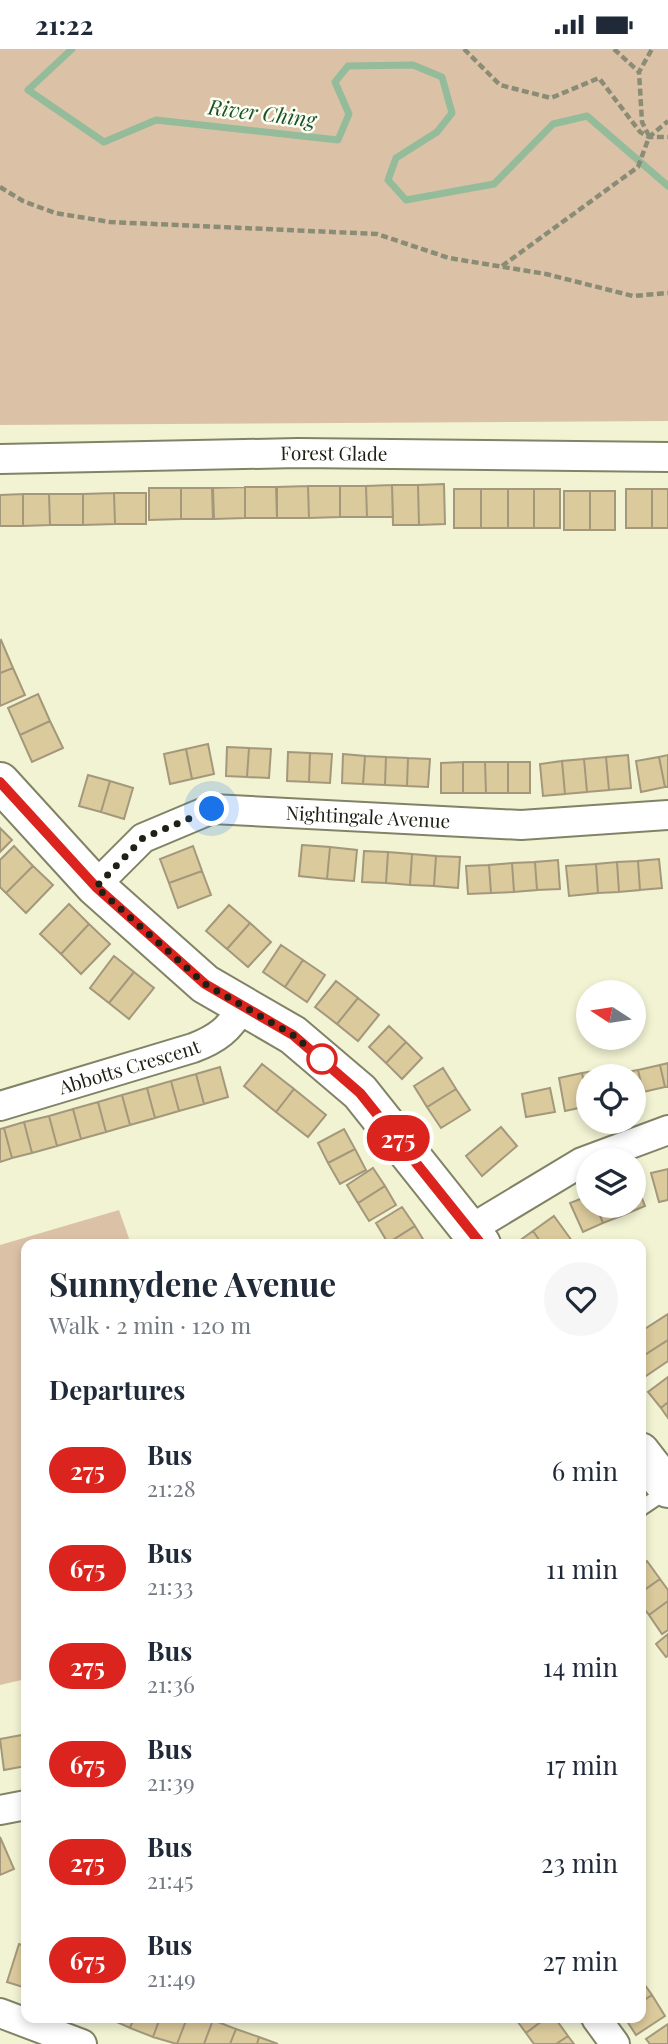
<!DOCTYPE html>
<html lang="en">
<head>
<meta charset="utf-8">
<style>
	body { margin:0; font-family:"Playfair Display",serif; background:#f6f6f7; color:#1f2937; height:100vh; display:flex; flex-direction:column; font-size:26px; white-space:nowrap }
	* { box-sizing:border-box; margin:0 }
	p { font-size:23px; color:#747a83 }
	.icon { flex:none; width:38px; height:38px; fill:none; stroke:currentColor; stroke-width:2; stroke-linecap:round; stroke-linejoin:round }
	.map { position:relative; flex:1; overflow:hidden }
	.panel { position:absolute; left:21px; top:1190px; width:625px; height:784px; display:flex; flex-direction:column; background:#fff; border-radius:14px; box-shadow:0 4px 10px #0003 }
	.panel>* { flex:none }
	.badge { padding:0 14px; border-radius:23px; font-size:24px; line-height:46px }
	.needle { width:46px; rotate:282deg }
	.fabs { position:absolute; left:576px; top:931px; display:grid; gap:14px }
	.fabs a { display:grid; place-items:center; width:70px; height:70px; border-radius:50%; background:#fff; box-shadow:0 4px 10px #0003; font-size:35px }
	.you { position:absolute; width:35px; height:35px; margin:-18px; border:5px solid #fff; border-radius:50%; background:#1a73e8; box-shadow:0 0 0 10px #1a73e833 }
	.map>.badge { position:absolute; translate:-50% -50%; box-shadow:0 0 0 4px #fff }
	h2 { padding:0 28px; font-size:26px; line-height:63px }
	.round { display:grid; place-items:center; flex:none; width:74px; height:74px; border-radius:37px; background:#f6f6f7 }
	.head { display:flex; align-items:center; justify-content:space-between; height:119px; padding:0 28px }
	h1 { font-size:33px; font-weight:700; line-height:52px }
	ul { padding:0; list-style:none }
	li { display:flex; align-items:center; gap:21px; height:98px; padding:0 28px }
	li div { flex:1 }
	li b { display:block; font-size:26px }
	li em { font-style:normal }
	li .badge { min-width:77px; font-weight:700; text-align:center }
	.status { display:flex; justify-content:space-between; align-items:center; height:49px; padding:0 35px; background:#fff; direction:ltr }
	.status svg { height:19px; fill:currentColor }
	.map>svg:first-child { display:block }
	.green { fill:#dbc2a7 }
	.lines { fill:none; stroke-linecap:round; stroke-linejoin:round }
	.stream { stroke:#94bc9b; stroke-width:7 }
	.building { fill:#dbca9c; stroke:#a3987b; stroke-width:2 }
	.lane-casing { stroke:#828366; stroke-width:18 }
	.street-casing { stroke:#828366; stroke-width:32 }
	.secondary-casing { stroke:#828366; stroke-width:42 }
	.path { stroke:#8b8c76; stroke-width:4.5; stroke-dasharray:7 3.5; stroke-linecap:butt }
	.lane { stroke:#fff; stroke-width:14 }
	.street { stroke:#fff; stroke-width:28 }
	.secondary { stroke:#fff; stroke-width:38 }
	.line-casing { stroke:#fff; stroke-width:16 }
	.line { stroke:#dc241f; stroke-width:10 }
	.walk { stroke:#202115; stroke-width:7; stroke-dasharray:0 12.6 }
	.stop-dot { fill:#fff; stroke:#dc241f; stroke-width:3.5 }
	.labels { text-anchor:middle; stroke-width:5; stroke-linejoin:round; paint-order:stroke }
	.street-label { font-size:19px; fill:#202115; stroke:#fefff2 }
	.water-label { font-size:21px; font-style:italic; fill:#165329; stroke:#fefff2 }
</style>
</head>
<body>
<div class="status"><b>21:22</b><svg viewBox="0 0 49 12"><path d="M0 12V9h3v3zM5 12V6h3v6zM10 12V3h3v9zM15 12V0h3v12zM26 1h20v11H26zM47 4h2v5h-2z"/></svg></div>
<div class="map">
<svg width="668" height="1995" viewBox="0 0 668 1995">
	<rect width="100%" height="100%" fill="#f2f3d3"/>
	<path class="green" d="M0 0H668V372L0 376Z
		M119 1161 131 1195H26V1630L0 1636V1196Z"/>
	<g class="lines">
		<path class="stream" d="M72 0 28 41 104 93 156 71 338 91 349 65 335 33 348 17 413 16 442 28 452 64 437 83 396 109 388 131 406 151 494 135 553 75 587 67 668 137"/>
	</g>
	<path class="building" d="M444 435 445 475 419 476 418 436Z
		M392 436H418L419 476H393Z
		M392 436 393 468H367L366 437Z
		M308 437H340V468L309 469Z
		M308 437 309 469H277V438Z
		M340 437H366L367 468H340Z
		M245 438H276L277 469H245Z
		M245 438V469L214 470 213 439Z
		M149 439H181V470L149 471Z
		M181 439H212L213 470H181Z
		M454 440H481V479H454Z
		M481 440H508V479H481Z
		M508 440H534V479H508Z
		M534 440H560V479H534Z
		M626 440H652V479H626Z
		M652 440H668V479H652Z
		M564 442H590V481H564Z
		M590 442H615V481H590Z
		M114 444 115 475 83 476V445Z
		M114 444H146V475H115Z
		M23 445H49L50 476 23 477Z
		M23 445V477H0V446Z
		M49 445H83V476H50Z
		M1 591 13 619 0 624V592Z
		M13 619 25 646 0 657V624Z
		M38 645 50 672 20 686 8 659Z
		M50 672 63 699 32 713 20 686Z
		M208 695 214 725 192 730 186 700Z
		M227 698 249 699 247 728 226 727Z
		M249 699 271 700 269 729 247 728Z
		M186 700 192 730 170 735 164 705Z
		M288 703 310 704 309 733 287 732Z
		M310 704 332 705 330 734 309 733Z
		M343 705 365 707 363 735 342 734Z
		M628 706 631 739 609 741 606 708Z
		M668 706V738H665L659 708Z
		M365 707 386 708 385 736 363 735Z
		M386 708 408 709 407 737 385 736Z
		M606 708 609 741 587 743 584 710Z
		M659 708 665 738 641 743 636 712Z
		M408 709 430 710 428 738 407 737Z
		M584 710 587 743 565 745 562 712Z
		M562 712 565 745 543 747 540 715Z
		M463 713V744H441V714Z
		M463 713H485L486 744H463Z
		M485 713H508V744H486Z
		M508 713H530V744H508Z
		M88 726 110 732 101 763 79 757Z
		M110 732 133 739 124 770 101 763Z
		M0 779 12 791 0 803Z
		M302 796 330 798 327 830 299 827Z
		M14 797 33 817 6 844 0 838V811Z
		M193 797 202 822 169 834 160 810Z
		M330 798 357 801 354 832 327 830Z
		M364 802 388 803 386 834 362 833Z
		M388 803 412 805 410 836 386 834Z
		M412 805 436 807 434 837 410 836Z
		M436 807 460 808 458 839 434 837Z
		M659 810 662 839 640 841 638 812Z
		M558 811 560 840 537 841 535 813Z
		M638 812 640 841 619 843 617 813Z
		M535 813 537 841 514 843 512 814Z
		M617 813 619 843 598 844 596 815Z
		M512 814 514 843 491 844 489 816Z
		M596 815 598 844 569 847 566 817Z
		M489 816 491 844 468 845 466 817Z
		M33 817 53 836 26 864 6 844Z
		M202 822 211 846 178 859 169 834Z
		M69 855 89 875 61 905 40 885Z
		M229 856 250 874 227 900 206 882Z
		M250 874 271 893 248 918 227 900Z
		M89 875 110 895 81 925 61 905Z
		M281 896 303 911 285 938 263 923Z
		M114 907 134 923 109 954 90 939Z
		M303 911 325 926 307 953 285 938Z
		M134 923 154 939 129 970 109 954Z
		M336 932 358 949 337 975 315 958Z
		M358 949 379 966 358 992 337 975Z
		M389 977 406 993 386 1014 369 998Z
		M406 993 422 1009 402 1030 386 1014Z
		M668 1014V1038H665L660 1016Z
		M262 1015 294 1040 276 1063 244 1037Z
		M660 1016 665 1038 643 1043 638 1021Z
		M220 1018 228 1048 204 1055 196 1025Z
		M443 1019 456 1040 427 1058 414 1037Z
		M605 1020 607 1027H588V1054L582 1024Z
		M638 1021 643 1043 634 1045V1027L616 1025Z
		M582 1024 588 1057 565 1062 559 1029Z
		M196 1025 204 1055 179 1062 171 1032Z
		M171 1032 179 1062 155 1069 147 1039Z
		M147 1039 155 1069 130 1076 122 1046Z
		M550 1039 555 1063 526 1068 522 1045Z
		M294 1040 326 1066 308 1088 276 1063Z
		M456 1040 470 1061 441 1079 427 1058Z
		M122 1046 130 1076 106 1083 98 1053Z
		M98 1053 106 1083 81 1090 73 1060Z
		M73 1060 81 1090 57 1097 49 1067Z
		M49 1067 57 1097 32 1104 24 1073Z
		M24 1073 32 1104 12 1109 4 1079Z
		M501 1078 517 1097 482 1127 466 1107Z
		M4 1079 12 1109 0 1113V1080Z
		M344 1080 355 1100 328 1114 318 1094Z
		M355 1100 366 1121 340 1135 328 1114Z
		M373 1119 385 1137 358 1154 347 1136Z
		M668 1120V1151L659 1153 651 1124Z
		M634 1129 645 1157 624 1166 621 1157H634Z
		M385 1137 396 1156 369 1172 358 1154Z
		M588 1147V1157H596L603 1174 583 1183 570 1154Z
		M596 1157H621L624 1166 603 1174Z
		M402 1158 415 1177 388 1194 376 1174Z
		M554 1167 572 1192 568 1195H542L533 1182Z
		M415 1177 426 1195H389L388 1194Z
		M533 1182 542 1195H515Z
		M668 1265V1291L640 1309V1283Z
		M668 1291V1312L643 1329 640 1309Z
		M668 1328V1353L661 1359 648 1343Z
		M668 1353V1369L661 1359Z
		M647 1512 660 1530 640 1544V1516Z
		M660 1530 668 1541V1552L649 1566 640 1555V1544Z
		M668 1552V1581L662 1585 649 1566Z
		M668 1585V1607L666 1608 656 1595Z
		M26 1685V1708L22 1686Z
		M22 1686 26 1717 4 1721 0 1690Z
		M26 1781V1806L22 1782Z
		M0 1788 14 1820 0 1826Z
		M19 1895 26 1898V1939L7 1933Z
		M640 1929 652 1946 640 1954Z
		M652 1946 665 1967 636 1986 625 1969H640V1954Z
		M108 1969H134L130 1979Z
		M134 1969H160L153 1988 130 1979Z
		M160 1969H187L177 1995 153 1988Z
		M187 1969 213 1971 204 1995H177Z
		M515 1969H546L526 1984Z
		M546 1969H555L568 1987 556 1995H534L526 1984Z
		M213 1971 236 1980 230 1995H204Z
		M668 1975V1995H650L646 1990Z
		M236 1980 259 1988 257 1995H230Z
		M568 1987 574 1995H556Z
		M259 1988 278 1995H257Z"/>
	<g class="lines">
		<defs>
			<path id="lane" d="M640 1460 668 1441"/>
			<g id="street">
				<path id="s1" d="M0 410 298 404 668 408"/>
				<path id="s2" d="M95 837 143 789 212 760 521 776 668 766"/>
				<path id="s3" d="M0 1057 193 999C217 990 230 980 242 958"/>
				<path d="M469 1181 582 1113 668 1081"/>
				<path d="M0 1761 26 1756"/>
				<path d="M0 1964 82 1995"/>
				<path d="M596 1969 615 1995"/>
			</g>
			<path id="secondary" d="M0 733 95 837 205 935 293 986 360 1043 481 1195
				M640 1403 668 1439"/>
		</defs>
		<use href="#lane" class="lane-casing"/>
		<use href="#street" class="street-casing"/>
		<use href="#secondary" class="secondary-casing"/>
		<path class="path" d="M464 0 500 36 551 49 599 29 640 83 649 88H668
			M614 0 639 23
			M649 87 642 73 639 23 652 0
			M0 138 23 152 55 164 110 173 377 185 449 209 546 225 633 247 668 244
			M502 217 638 118 649 88 668 72"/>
		<use href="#lane" class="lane"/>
		<use href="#street" class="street"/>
		<use href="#secondary" class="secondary"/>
	</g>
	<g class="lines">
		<defs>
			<path id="line" d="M0 733 96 838 205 935 293 986 360 1044 481 1195"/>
		</defs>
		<use href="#line" class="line-casing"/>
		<use href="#line" class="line"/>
		<path class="walk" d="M212 760 143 789 96 838 205 935 293 986 324 1012 322 1010"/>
	</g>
	<circle class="stop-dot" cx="322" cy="1010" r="14"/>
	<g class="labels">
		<g class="street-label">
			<text dy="7" stroke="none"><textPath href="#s1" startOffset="334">Forest Glade</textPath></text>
			<text dy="7" stroke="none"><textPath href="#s2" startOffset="299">Nightingale Avenue</textPath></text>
			<text dy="7" stroke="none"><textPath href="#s3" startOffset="135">Abbotts Crescent</textPath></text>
		</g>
		<g class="water-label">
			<text transform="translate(262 65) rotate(7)" y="7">River Ching</text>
		</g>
	</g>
</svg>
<div class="fabs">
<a><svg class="needle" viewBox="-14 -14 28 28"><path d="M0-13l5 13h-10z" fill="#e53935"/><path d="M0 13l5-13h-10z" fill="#747a83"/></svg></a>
<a><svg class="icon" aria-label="locate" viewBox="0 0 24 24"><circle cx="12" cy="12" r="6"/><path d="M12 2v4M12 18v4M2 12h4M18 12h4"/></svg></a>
<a><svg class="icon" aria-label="layers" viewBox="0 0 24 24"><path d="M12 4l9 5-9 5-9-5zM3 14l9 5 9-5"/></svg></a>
</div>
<div class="you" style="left:212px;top:760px"></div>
<b class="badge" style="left:398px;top:1089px;background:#dc241f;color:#fff">275</b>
<section class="panel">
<div class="head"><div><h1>Sunnydene Avenue</h1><p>Walk · 2 min · 120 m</p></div><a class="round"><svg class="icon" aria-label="heart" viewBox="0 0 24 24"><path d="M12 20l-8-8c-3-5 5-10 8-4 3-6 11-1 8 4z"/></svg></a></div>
<h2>Departures</h2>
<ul>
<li><span class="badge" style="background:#dc241f;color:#fff">275</span><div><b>Bus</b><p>21:28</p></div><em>6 min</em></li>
<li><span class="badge" style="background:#dc241f;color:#fff">675</span><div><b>Bus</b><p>21:33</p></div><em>11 min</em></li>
<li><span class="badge" style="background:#dc241f;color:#fff">275</span><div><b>Bus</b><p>21:36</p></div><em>14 min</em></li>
<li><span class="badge" style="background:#dc241f;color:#fff">675</span><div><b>Bus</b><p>21:39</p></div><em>17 min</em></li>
<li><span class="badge" style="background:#dc241f;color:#fff">275</span><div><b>Bus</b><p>21:45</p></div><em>23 min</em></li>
<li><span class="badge" style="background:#dc241f;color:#fff">675</span><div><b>Bus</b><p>21:49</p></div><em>27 min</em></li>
</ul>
</section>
</div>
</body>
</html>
